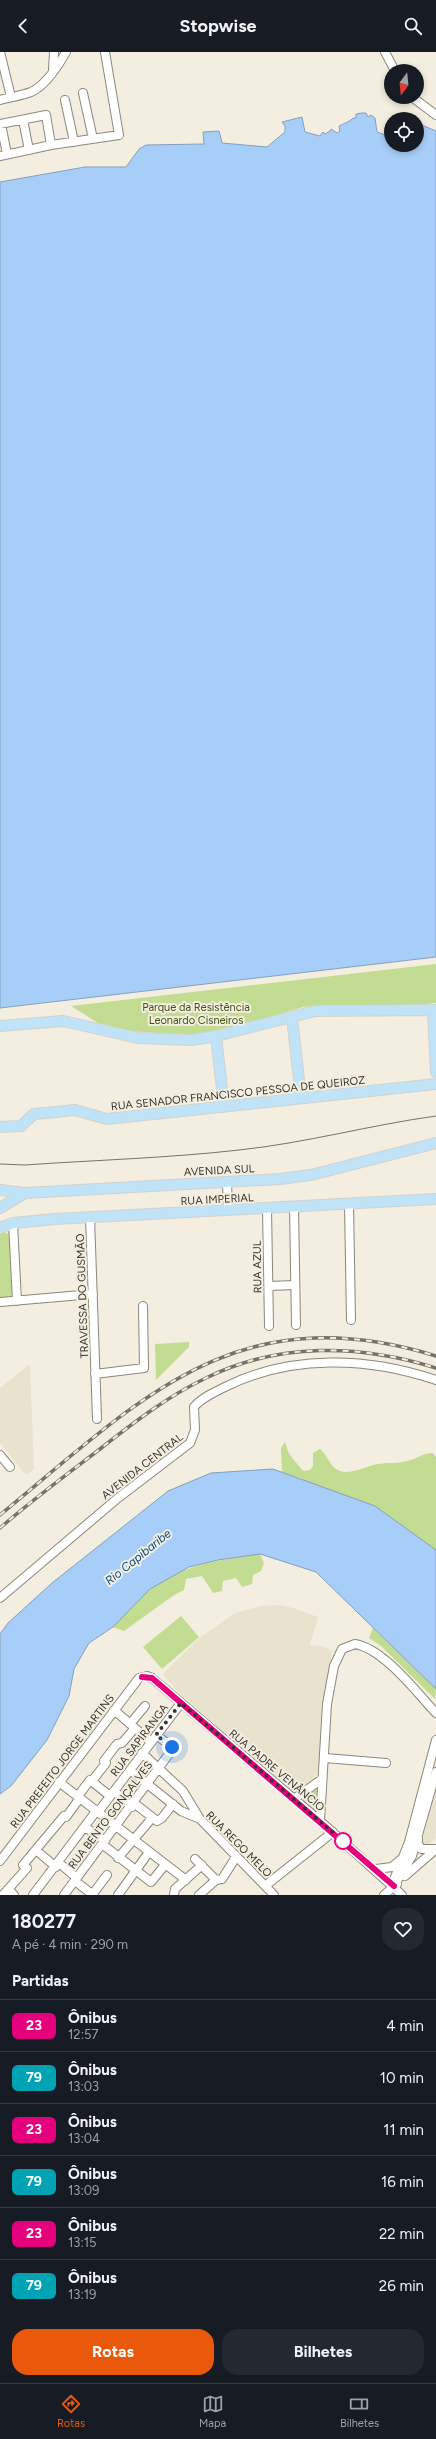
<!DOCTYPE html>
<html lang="pt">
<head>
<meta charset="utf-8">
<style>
	body { margin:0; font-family:Figtree,sans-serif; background:#242831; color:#f1f3f6; height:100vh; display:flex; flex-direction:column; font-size:15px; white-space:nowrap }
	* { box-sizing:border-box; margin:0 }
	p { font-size:13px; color:#9ea1a6 }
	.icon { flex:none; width:22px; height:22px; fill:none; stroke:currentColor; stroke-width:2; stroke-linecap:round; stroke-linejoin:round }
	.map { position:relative; height:1843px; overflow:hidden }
	.drawer { display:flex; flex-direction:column; background:#171b24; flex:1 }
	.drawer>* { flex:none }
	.badge { padding:0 8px; border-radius:6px; font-size:14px; line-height:26px }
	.needle { width:26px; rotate:195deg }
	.fabs { position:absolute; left:384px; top:12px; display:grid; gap:8px }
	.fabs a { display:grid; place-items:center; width:40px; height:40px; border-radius:50%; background:#171b24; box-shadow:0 2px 6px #0003; font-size:20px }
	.you { position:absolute; width:20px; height:20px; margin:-10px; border:3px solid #fff; border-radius:50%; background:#1a73e8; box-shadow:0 0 0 6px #1a73e833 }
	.map>.badge { position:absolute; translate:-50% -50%; box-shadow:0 0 0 2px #fff }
	h2 { padding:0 12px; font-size:15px; line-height:36px }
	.round { display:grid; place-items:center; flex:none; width:42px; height:42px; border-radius:16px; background:#242831 }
	.headline { display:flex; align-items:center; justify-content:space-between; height:68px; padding:0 12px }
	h1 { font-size:19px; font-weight:700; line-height:30px }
	.button { display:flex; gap:8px; margin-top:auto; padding:8px 12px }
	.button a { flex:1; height:46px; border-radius:16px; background:#ea580c; color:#fff; font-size:16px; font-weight:700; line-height:46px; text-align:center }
	.button a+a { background:#242831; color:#f1f3f6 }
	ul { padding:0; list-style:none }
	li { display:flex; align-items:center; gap:12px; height:52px; padding:0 12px; border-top:1px solid #363941 }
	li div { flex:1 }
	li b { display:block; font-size:15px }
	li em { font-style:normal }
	li .badge { min-width:44px; font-weight:700; text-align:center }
	header { display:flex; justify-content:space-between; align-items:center; height:52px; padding:0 12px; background:#171b24; font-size:18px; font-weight:700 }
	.tab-bar { display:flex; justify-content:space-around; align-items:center; height:56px; border-top:1px solid #363941; background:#171b24; font-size:11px; color:#9ea1a6 }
	.tab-bar a { display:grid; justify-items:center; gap:2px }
	.tab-bar .current { color:#ea580c }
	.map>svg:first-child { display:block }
	.built { fill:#e9e3cd }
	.green { fill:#c2dc92 }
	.water { fill:#a7cef8; stroke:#85a0bb }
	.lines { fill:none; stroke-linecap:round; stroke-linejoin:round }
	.minor-casing { stroke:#8b887a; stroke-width:10 }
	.major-casing { stroke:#d3d2d1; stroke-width:12 }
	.minor { stroke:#fff; stroke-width:8 }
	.major { stroke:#c0e3f8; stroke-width:10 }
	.tram { stroke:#75736a; stroke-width:1 }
	.rail-casing { stroke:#75736a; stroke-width:3.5 }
	.rail { stroke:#f3eedf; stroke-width:2; stroke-dasharray:6; stroke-linecap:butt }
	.line-casing { stroke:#fff; stroke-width:9 }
	.line { stroke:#e6007e; stroke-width:6 }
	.walk { stroke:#35342e; stroke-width:4; stroke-dasharray:0 7.2 }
	.stop-dot { fill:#fff; stroke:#e6007e; stroke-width:2 }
	.labels { text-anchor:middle; stroke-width:4; stroke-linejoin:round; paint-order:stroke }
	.park-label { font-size:11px; fill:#405312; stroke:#f3eedf }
	.street-label { font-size:11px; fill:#35342e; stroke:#f3eedf }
	.water-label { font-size:12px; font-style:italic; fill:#004d8b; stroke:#f3eedf }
</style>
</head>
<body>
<header><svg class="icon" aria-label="back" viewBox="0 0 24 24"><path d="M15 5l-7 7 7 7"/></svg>Stopwise<svg class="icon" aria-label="search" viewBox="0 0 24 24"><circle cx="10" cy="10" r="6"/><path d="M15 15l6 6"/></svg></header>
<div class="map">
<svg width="436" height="1843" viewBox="0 0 436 1843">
	<rect width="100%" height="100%" fill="#f3eedf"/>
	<path class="built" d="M30 1312 34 1417 26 1423 0 1391V1336Z
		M279 1553 293 1556 318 1565 310 1593 322 1594 332 1599 317 1724 293 1741 177 1639 163 1622 197 1588 235 1561 261 1554Z
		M436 1738V1786L429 1792H424L423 1787Z"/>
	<path class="green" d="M436 912V951L399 955 339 953 303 955 241 974 193 983 109 978 71 954Z
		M5 1180 10 1183 13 1243 0 1248V1181Z
		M189 1290V1295L156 1328 155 1292Z
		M285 1390 289 1402 303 1419 310 1418 313 1414V1401L320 1397C328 1403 329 1415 340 1419 352 1423 367 1413 379 1412 389 1410 397 1412 407 1409 417 1407 423 1401 433 1401L436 1405V1500L319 1439 301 1426 282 1422 281 1396Z
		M260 1502 264 1511 261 1519 253 1523 252 1532 242 1535 236 1526 223 1529 222 1539 213 1541 202 1524 186 1527 184 1538 174 1543 124 1579 113 1575C125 1563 136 1549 150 1538 181 1512 222 1508 260 1502Z
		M181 1564 199 1585 162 1617 143 1595Z
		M373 1576 436 1637 435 1647 381 1594 369 1586Z
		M320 1729 321 1736 316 1766 295 1748Z"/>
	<path class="water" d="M362 61H366L368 65 371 63 375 66 377 80 391 85V93H417V71L436 79V905L0 956V130L85 115H126L139 97 146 93 204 92 203 80 219 79 222 91 267 95 285 80V74L282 70 302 65 305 80 320 84 323 80 325 82 330 79 331 77 337 81 340 79 339 74C343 72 351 69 353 66H356V62Z
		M273 1417 375 1454 436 1498V1637L316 1520 260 1502 218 1508 189 1515 150 1537 113 1575 89 1591 74 1617 69 1644 47 1688 11 1734 0 1742V1582L8 1571 52 1531 168 1439 211 1421Z"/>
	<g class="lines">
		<defs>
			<path id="minor" d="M0 0 11 45
				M385 0 395 19
				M53 17 54 0
				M83 41 93 87
				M412 45 436 63
				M0 48C10 45 21 44 31 40 45 34 59 13 66 0
				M65 48 74 90
				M23 68 29 98
				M0 72 46 63 51 93
				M1 72 7 102
				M0 104 51 93 119 83 105 0
				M227 1130 228 1158
				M349 1151 351 1268
				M294 1154 296 1273
				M267 1156 269 1274
				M90 1165 97 1367
				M13 1171 17 1249
				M269 1234 295 1233
				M0 1250 93 1242
				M95 1322 144 1316 143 1254
				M0 1403 10 1415
				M0 1546 118 1446 190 1391 195 1378 194 1355C201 1346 215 1340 225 1335 291 1302 368 1305 436 1328
				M114 1658 150 1689
				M130 1672 145 1654
				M142 1701 183 1739 200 1767
				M325 1706 386 1711
				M104 1709 117 1692 122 1691 135 1676
				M130 1718 181 1759 200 1767 274 1843
				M92 1729 106 1711
				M59 1730 186 1828
				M114 1739 132 1755
				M78 1744 90 1728 110 1744
				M294 1747 322 1727
				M134 1751 157 1769 162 1766 173 1752
				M99 1759 181 1651
				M66 1765 80 1746
				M320 1769 327 1652 334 1614 342 1597 355 1592C384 1597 416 1640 436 1661
				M85 1775 105 1789
				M418 1786V1791L421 1797H435
				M102 1792 151 1830 165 1813
				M37 1799 56 1815
				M118 1806 152 1766
				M195 1807 216 1828
				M0 1809 139 1626 147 1624 152 1626 320 1769 402 1843
				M59 1811 77 1826
				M23 1813 64 1764
				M376 1817 392 1815 400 1808
				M405 1824 436 1797
				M75 1829 93 1843
				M265 1834 333 1780
				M394 1834 395 1825 409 1790 436 1688
				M394 1834 412 1804 436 1720
				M8 1837 14 1843
				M3 1843 27 1816
				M33 1843 97 1758
				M64 1843 172 1698 171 1694 156 1683
				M92 1843 107 1823
				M118 1843 149 1800
				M174 1843 175 1837 202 1813
				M199 1843 216 1828 222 1827 236 1805
				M384 1843 397 1832"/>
			<path id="major" d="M433 959 436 1020
				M292 965 301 1046
				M0 974 63 969 138 986 192 988 216 984 315 959 436 958
				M216 984 224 1055
				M0 1075 21 1074 34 1062 56 1060 75 1058 107 1067 436 1032
				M0 1138 25 1141 280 1127 311 1123 436 1091
				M0 1156 25 1141
				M0 1176 13 1171 55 1167 436 1147"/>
		</defs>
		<use href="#minor" class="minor-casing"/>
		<use href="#major" class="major-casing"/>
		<use href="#minor" class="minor"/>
		<use href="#major" class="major"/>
		<path class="tram" d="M0 1112 25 1113C96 1108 169 1106 239 1098 306 1091 370 1073 436 1064"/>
		<defs>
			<path id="rail" d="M0 1463C142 1346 236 1243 436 1304
				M0 1476C32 1448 66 1423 100 1397 133 1371 168 1344 206 1326 279 1290 360 1292 436 1316"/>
		</defs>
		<use href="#rail" class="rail-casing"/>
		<use href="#rail" class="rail"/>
	</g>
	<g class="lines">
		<defs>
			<path id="line" d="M142 1625 152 1626 394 1834"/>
		</defs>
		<use href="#line" class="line-casing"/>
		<use href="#line" class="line"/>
		<path class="walk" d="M172 1695 156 1683 181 1651 343 1789"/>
	</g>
	<circle class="stop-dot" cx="343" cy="1789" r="8"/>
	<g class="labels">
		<g class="park-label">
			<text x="196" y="959">Parque da Resistência<tspan x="196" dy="13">Leonardo Cisneiros</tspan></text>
		</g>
		<g class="street-label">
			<text transform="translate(238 1041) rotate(-6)" y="4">RUA SENADOR FRANCISCO PESSOA DE QUEIROZ</text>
			<text transform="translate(219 1118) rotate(-3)" y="4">AVENIDA SUL</text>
			<text transform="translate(217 1147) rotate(-3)" y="4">RUA IMPERIAL</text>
			<text transform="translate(257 1215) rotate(-91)" y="4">RUA AZUL</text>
			<text transform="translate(82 1244) rotate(-92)" y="4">TRAVESSA DO GUSMÃO</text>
			<text transform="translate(142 1414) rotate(-38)" y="4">AVENIDA CENTRAL</text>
			<text transform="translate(139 1688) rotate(-53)" y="4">RUA SAPIRANGA</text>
			<text transform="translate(62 1709) rotate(-53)" y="4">RUA PREFEITO JORGE MARTINS</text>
			<text transform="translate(277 1718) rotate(40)" y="4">RUA PADRE VENÂNCIO</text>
			<text transform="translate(110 1763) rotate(-53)" y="4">RUA BENTO GONÇALVES</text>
			<text transform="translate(239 1792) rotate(45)" y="4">RUA REGO MELO</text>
		</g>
		<g class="water-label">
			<text transform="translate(138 1505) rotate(-39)" y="4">Rio Capibaribe</text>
		</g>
	</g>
</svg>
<div class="fabs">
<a><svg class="needle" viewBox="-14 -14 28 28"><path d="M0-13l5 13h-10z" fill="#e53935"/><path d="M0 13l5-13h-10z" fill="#9ea1a6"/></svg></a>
<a><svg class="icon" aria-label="locate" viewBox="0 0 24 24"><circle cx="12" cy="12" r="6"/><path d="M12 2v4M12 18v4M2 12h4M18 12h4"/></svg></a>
</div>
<div class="you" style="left:172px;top:1695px"></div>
</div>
<section class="drawer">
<div class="headline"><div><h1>180277</h1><p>A pé · 4 min · 290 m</p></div><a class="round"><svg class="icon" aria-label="heart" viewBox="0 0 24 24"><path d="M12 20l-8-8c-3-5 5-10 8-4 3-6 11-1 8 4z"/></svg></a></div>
<h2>Partidas</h2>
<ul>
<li><span class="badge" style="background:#e6007e;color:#fff">23</span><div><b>Ônibus</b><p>12:57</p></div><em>4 min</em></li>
<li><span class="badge" style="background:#00a3b4;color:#fff">79</span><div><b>Ônibus</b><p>13:03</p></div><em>10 min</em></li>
<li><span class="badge" style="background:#e6007e;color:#fff">23</span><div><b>Ônibus</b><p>13:04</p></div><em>11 min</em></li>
<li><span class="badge" style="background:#00a3b4;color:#fff">79</span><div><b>Ônibus</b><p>13:09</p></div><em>16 min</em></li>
<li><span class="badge" style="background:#e6007e;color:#fff">23</span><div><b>Ônibus</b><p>13:15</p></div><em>22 min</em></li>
<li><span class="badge" style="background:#00a3b4;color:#fff">79</span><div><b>Ônibus</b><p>13:19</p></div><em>26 min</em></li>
</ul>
<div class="button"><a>Rotas</a><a>Bilhetes</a></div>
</section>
<nav class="tab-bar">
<a class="current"><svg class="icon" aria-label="directions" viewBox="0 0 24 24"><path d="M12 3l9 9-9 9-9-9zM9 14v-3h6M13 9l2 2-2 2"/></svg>Rotas</a>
<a><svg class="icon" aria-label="map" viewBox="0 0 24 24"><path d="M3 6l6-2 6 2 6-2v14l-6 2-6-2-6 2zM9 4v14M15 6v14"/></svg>Mapa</a>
<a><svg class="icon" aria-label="tickets" viewBox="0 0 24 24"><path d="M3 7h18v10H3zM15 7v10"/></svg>Bilhetes</a>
</nav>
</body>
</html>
